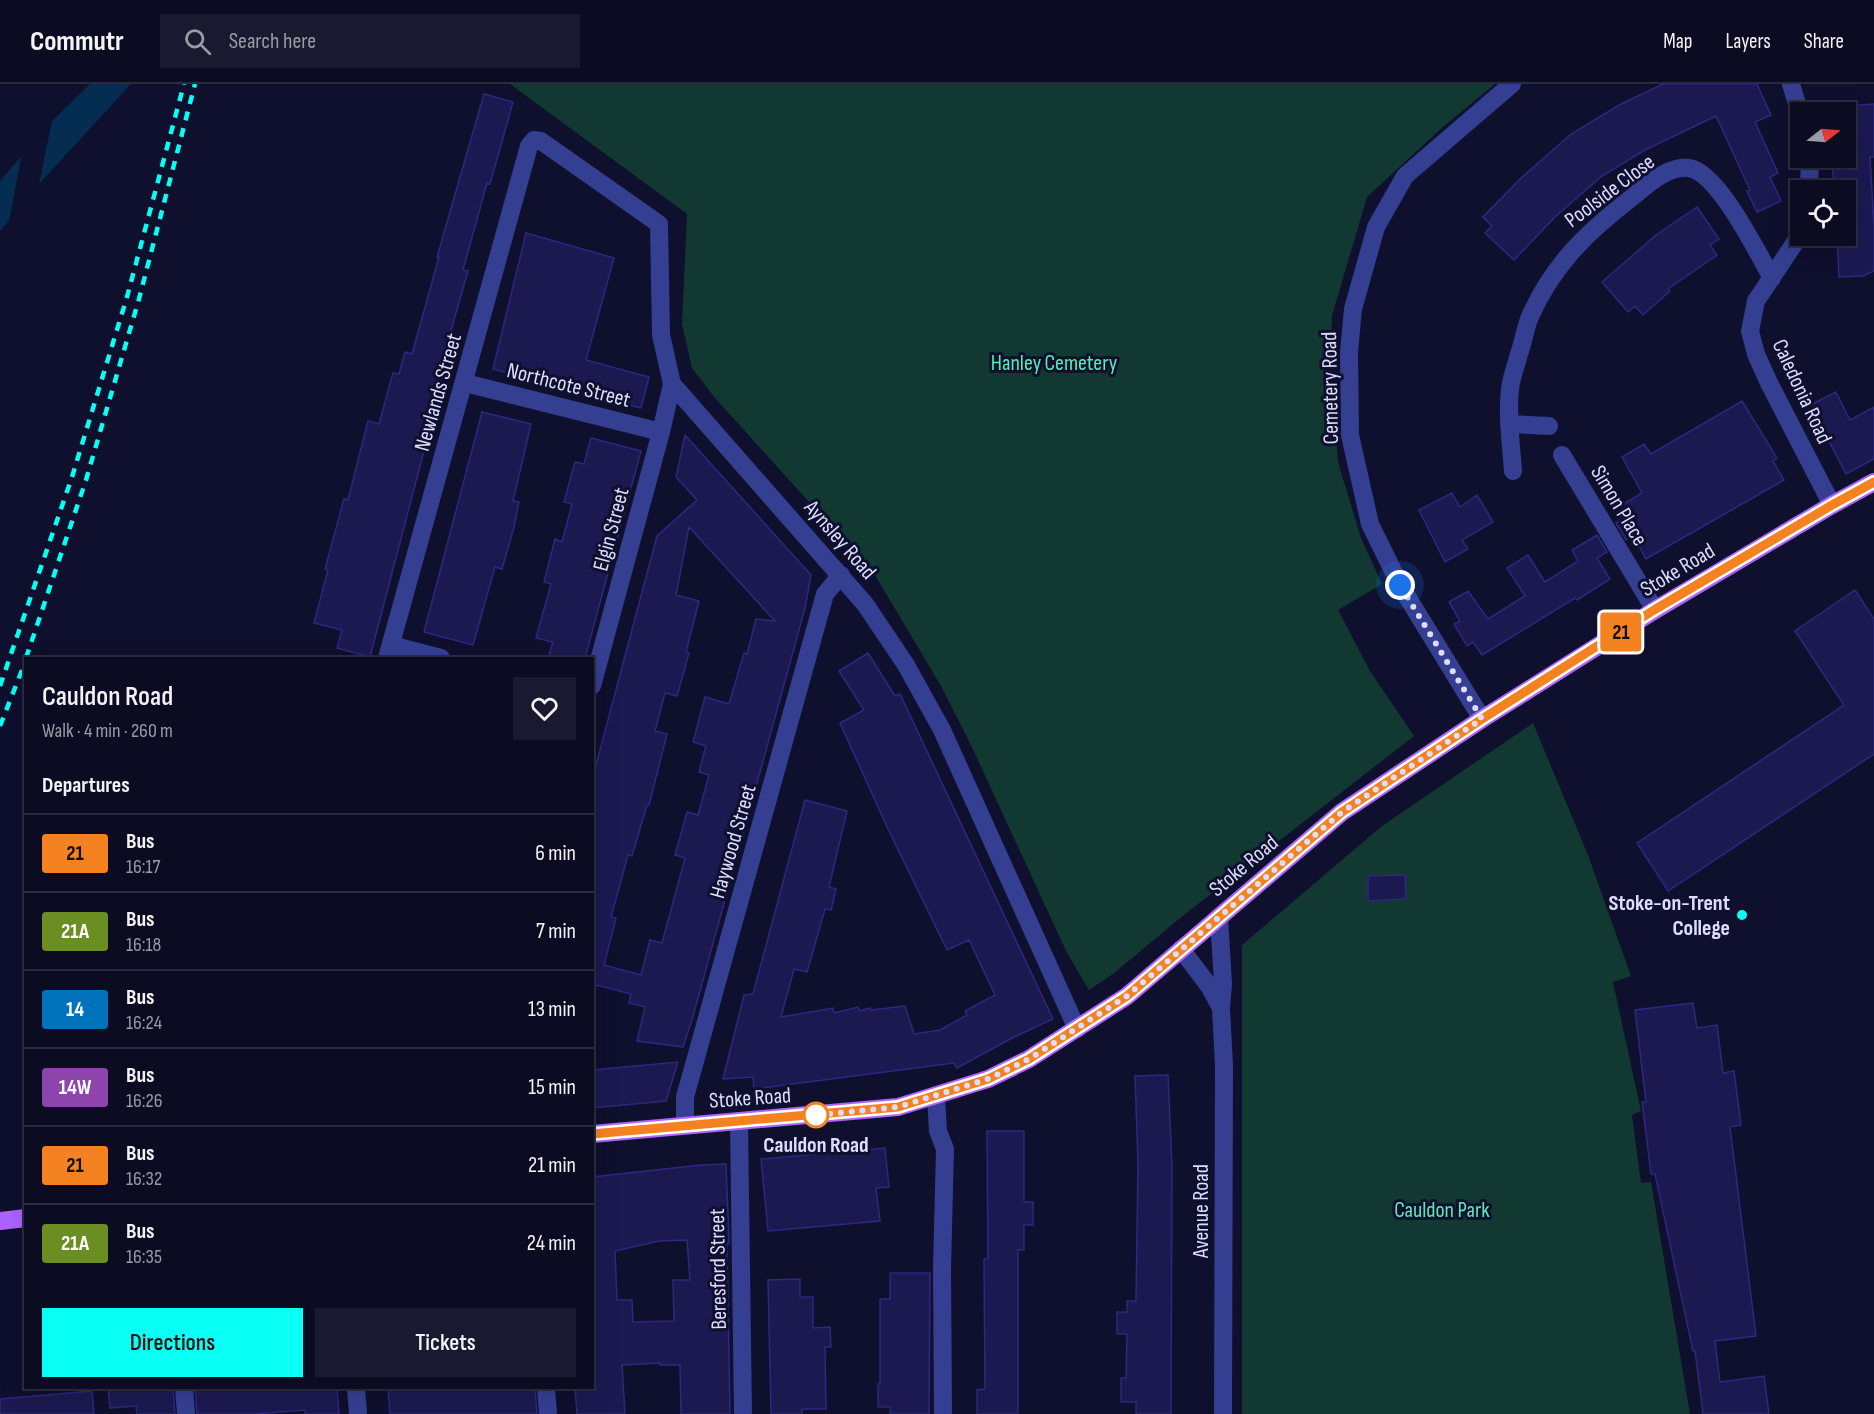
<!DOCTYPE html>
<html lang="en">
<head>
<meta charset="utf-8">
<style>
	body { margin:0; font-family:"Sofia Sans Condensed",sans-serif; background:#19192f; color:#f1f3f6; height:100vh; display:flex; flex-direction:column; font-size:22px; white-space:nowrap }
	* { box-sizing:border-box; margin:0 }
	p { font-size:20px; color:#9a9ba5 }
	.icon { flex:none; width:33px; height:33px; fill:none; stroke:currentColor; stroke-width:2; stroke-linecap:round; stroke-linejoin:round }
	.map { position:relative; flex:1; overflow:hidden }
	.side { position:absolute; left:24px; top:573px; width:570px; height:732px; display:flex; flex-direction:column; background:#0b0b22; border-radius:0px; box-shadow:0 6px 24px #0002,0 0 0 2px #2b2b40 }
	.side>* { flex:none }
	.badge { padding:0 12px; border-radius:4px; font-size:21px; line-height:39px }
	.needle { width:39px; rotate:73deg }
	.tools { position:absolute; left:1790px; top:18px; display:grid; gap:12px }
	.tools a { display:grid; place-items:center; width:66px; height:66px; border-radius:0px; background:#0b0b22; box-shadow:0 6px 24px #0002,0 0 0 2px #2b2b40; font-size:30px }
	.you { position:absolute; width:30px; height:30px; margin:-15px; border:4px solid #fff; border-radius:50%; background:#1a73e8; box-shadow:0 0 0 9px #1a73e833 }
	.map>.badge { position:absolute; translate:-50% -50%; box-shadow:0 0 0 3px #fff }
	h2 { padding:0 18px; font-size:22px; line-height:54px }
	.round { display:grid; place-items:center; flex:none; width:63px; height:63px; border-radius:0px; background:#19192f }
	.headline { display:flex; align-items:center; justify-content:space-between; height:102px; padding:0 18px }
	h1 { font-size:28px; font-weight:600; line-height:45px }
	.action { display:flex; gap:12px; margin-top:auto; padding:12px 18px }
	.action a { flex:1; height:69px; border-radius:0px; background:#08fff4; color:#111; font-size:24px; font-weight:600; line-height:69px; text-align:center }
	.action a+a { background:#19192f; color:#f1f3f6 }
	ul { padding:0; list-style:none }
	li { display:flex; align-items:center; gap:18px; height:78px; padding:0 18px; border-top:2px solid #2b2b40 }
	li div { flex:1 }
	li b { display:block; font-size:22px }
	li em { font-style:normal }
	li .badge { min-width:66px; font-weight:700; text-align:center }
	header { display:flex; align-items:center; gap:36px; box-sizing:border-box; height:84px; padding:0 30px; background:#0b0b22; border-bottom:2px solid #2b2b40 }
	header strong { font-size:28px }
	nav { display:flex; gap:33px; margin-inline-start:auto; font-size:21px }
	.search { width:420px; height:54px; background:#19192f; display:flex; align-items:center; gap:15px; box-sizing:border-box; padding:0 21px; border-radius:0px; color:#9a9ba5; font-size:22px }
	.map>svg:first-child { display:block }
	.green { fill:#113932 }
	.water { fill:#052c51 }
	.pier { fill:#0f0f2e }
	.building { fill:#1c1951; stroke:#2d2880; stroke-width:1.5; fill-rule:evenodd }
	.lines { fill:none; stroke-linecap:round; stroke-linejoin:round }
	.minor { stroke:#353f92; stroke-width:18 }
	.major { stroke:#ae63ff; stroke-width:18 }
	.rail { stroke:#08fff4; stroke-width:4.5; stroke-dasharray:9 8; stroke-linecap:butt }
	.line-casing { stroke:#fff; stroke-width:14 }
	.line { stroke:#f58220; stroke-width:9 }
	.walk { stroke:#dcddff; stroke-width:6; stroke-dasharray:0 10.8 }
	.poi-dot { fill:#08fff4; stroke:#0f0f2e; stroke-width:2 }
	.stop-dot { fill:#fff; stroke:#f58220; stroke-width:3 }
	.labels { text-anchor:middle; stroke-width:6; stroke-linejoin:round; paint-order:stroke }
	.street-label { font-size:22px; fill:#dcddff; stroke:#0f0f2e }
	.park-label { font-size:22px; fill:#59edb3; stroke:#0f0f2e }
	.poi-label { font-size:22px; font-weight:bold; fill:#dcddff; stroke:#0f0f2e; text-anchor:end }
	.stop-label { font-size:22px; font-weight:bold; fill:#dcddff; stroke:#0f0f2e }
</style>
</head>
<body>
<header>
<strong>Commutr</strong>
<div class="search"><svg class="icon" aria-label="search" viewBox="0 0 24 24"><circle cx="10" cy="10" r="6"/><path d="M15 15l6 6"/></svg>Search here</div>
<nav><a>Map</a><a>Layers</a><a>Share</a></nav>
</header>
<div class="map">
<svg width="1874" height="1330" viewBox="0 0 1874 1330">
	<rect width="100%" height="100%" fill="#0f0f2e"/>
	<path class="green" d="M510 0H1495L1444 42 1367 113 1332 232 1330 278 1338 378 1361 454 1382 500 1338 526 1370 587 1414 652 1185 830 1113 890 1089 906 1067 869 970 659 941 602 875 491 715 314 692 284 682 240 687 130Z
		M1533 639 1588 771 1631 892 1613 898 1641 1027 1632 1031 1641 1099 1651 1098 1690 1330H1242V861L1382 742Z"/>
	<path class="water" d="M90 0H131L39 100 0 147V97L50 39Z"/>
	<path class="pier" d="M53 32 38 105 8 142 23 65Z"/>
	<path class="building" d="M1663 0H1757L1771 31 1755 38 1778 89 1770 93 1781 117 1757 128 1747 107 1750 106 1716 32 1645 66 1602 92 1555 133 1514 176 1485 149 1492 142 1483 133 1520 95 1571 50 1621 20Z
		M484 10 513 18 490 100 487 99 463 186 468 187 442 278 447 279 370 573 337 564 342 546 314 539 328 486 325 485 344 415 348 416 368 337 379 340 393 289 399 290 405 268 412 270 439 173H437Z
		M1874 20V73H1870L1874 142V187L1863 192 1839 193 1837 152H1845V106H1834L1832 74H1845V22Z
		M1697 123 1719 155 1710 161 1717 171 1668 205 1670 207 1643 231 1635 222 1628 228 1602 198 1656 151Z
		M526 149 614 174 586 276 649 293 641 324 493 285Z
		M1836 308 1850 336 1874 323V375L1846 390 1810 321Z
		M1742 317 1777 374 1773 377 1784 396 1646 475 1633 451 1626 456 1616 439 1623 435 1617 424 1642 409 1622 373 1644 360 1651 370Z
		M482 328 531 340 513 417 519 418 514 443 502 485 495 483 473 561 424 548Z
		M685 351 811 491 805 524 692 936 683 963 637 957 645 923 629 919 631 910 592 900V696L657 452 697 416 676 393ZM689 443 775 537 756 535 747 570 744 569 729 620 705 613 693 658 706 662 699 688 709 691 698 731 687 728 675 771 685 774 662 859 650 856 641 891 604 881 616 834 611 833 628 771 632 772 647 721H649L667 650 655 647 665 609 677 612 689 569 686 568 699 517 676 511Z
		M591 354 641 367 585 574H548L553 558 536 554 551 500 544 498 555 455 562 458 572 420 564 418 575 378 584 380Z
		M1452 409 1460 423 1477 411 1493 438 1462 456 1468 465 1445 478 1419 426Z
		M1597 451 1607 468 1597 474 1610 495 1577 516 1575 514 1482 571 1473 558 1467 562 1454 540 1460 537 1449 518 1468 507 1488 535 1525 512 1507 484 1528 471 1545 498 1578 477 1572 466Z
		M1855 506 1874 535V670L1668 807 1637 759 1844 621 1795 547Z
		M868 569 895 612 900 610 1053 935 1014 953 957 984 954 979 754 1005 753 993 723 995 744 911 753 910 805 716 847 727 829 803 836 805 831 826 825 825 807 888 794 885 781 933 833 924 834 929 858 923 860 927 870 924 871 926 905 922 914 950 940 946 967 931 965 927 995 911 969 856 947 866 888 745 840 639 864 626 839 587Z
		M1405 791 1406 815 1368 817V792Z
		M1693 919 1697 944 1717 941 1723 989 1734 987 1741 1041 1730 1043 1756 1252 1715 1257 1720 1298 1764 1292 1769 1330H1703L1695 1267H1693L1655 1090H1651L1642 1018H1646L1635 926Z
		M678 978 666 1017 592 1024V986Z
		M1168 991 1172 1081 1171 1330H1136V1318H1121V1294H1126L1127 1250H1117V1228H1127V1217H1136L1138 1079 1135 992Z
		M987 1047H1024V1118H1033V1141H1024V1166H1018V1330H977V1306L985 1305 984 1175H988Z
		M885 1064 889 1103 876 1104 880 1137 768 1147 761 1075Z
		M726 1080 729 1155V1160H727L730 1330H681L680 1281H660V1279L622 1281 625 1330H577L575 1304H592V1198H594L592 1093 701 1081ZM687 1156 690 1196H673L674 1237 633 1238 632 1216H617L615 1167 659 1157Z
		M890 1189H930L929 1330H890V1323H878V1300H880V1215H890Z
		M800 1195V1213H813V1244L830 1243 831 1263H825L826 1325H802V1330H771L768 1196Z
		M108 1304H173L175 1330H137L136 1322 110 1324Z
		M195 1304H337L339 1330H305V1326L254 1330H197Z
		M388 1304H535L537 1330H390Z
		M92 1307 94 1330H0V1315Z"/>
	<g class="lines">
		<path class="minor" d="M1791 0 1800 30
			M1809 106 1810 74
			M1800 151 1756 217 1750 247 1756 270 1769 299 1832 421
			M465 299 661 348
			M1509 340 1549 342
			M1562 371 1655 526
			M1513 387C1511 360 1507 332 1510 305 1511 294 1516 282 1519 270 1523 259 1525 246 1529 235 1551 183 1586 149 1630 115 1645 103 1667 81 1689 84 1718 88 1757 168 1772 194
			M391 561 441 574
			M387 574 529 62 534 56 541 57 659 140 661 251 672 300 865 520 906 581 942 646 1077 945
			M592 602 661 348 672 300
			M1482 635 1400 501 1370 440 1350 351 1349 268 1353 225 1376 143 1405 92 1512 0
			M1219 833 1223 900 1221 924 1224 982 1223 1330
			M1181 865 1209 902 1221 924
			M936 1012 938 1047 945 1065 942 1184 943 1330
			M739 1039 743 1330
			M685 1041V1013L825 510 841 491
			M184 1304 186 1330
			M356 1304 358 1330
			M546 1304 548 1330"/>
		<path class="major" d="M592 1050 898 1023 988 995 1029 975 1127 912 1342 728 1482 635 1655 526 1832 421 1874 398
			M0 1137 26 1134"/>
		<path class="rail" d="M26 574 86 396 139 215 195 0
			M0 602 72 393 127 213 184 0
			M0 642 26 576"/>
	</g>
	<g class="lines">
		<defs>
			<path id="line" d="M592 1050 898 1023 988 995 1029 975 1127 912 1342 728 1482 635 1654 526 1832 421 1874 398"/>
		</defs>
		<use href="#line" class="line-casing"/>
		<use href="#line" class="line"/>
		<path class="walk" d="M816 1031 807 1032 898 1023 988 995 1029 975 1127 912 1342 728 1482 635 1400 501"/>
	</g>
	<circle class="poi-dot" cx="1742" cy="831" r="6"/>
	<circle class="stop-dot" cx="816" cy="1031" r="12"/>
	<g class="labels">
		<g class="street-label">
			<text transform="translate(1609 106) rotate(-37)" y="8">Poolside Close</text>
			<text transform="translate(569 300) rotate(14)" y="8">Northcote Street</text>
			<text transform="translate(1329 304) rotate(-91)" y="8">Cemetery Road</text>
			<text transform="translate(1803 307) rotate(65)" y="8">Caledonia Road</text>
			<text transform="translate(437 308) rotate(-74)" y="8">Newlands Street</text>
			<text transform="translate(1620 421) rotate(59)" y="8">Simon Place</text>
			<text transform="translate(610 445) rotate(-75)" y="8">Elgin Street</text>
			<text transform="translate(841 455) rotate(49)" y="8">Aynsley Road</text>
			<text transform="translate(1677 485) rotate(-31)" y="8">Stoke Road</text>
			<text transform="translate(732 757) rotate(-74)" y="8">Haywood Street</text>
			<text transform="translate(1243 781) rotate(-40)" y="8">Stoke Road</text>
			<text transform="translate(750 1013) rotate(-4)" y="8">Stoke Road</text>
			<text transform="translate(1200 1127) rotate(-90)" y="8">Avenue Road</text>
			<text transform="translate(717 1185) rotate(-91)" y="8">Beresford Street</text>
		</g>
		<g class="park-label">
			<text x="1054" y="286">Hanley Cemetery</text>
			<text x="1442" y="1133">Cauldon Park</text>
		</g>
		<g class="poi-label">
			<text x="1730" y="826">Stoke-on-Trent<tspan x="1730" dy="25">College</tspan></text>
		</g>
		<g class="stop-label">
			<text x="816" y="1068">Cauldon Road</text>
		</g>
	</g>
</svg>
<div class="tools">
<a><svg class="needle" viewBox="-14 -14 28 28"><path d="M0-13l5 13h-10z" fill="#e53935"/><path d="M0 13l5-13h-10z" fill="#9a9ba5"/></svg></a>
<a><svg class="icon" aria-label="locate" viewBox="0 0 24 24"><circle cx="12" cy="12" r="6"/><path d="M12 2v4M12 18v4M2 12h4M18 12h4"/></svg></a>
</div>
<div class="you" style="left:1400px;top:501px"></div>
<b class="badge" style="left:1621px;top:548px;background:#f58220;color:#111">21</b>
<section class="side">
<div class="headline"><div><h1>Cauldon Road</h1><p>Walk · 4 min · 260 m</p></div><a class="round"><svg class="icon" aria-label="heart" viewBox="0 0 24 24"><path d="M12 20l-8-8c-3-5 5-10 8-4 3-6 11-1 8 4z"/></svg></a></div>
<h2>Departures</h2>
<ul>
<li><span class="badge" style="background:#f58220;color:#111">21</span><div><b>Bus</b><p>16:17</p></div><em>6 min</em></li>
<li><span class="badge" style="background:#6b8e23;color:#fff">21A</span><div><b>Bus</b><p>16:18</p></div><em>7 min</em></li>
<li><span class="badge" style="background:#0072bc;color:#fff">14</span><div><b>Bus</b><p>16:24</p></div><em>13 min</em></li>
<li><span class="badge" style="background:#8e44ad;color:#fff">14W</span><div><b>Bus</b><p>16:26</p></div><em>15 min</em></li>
<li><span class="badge" style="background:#f58220;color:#111">21</span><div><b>Bus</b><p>16:32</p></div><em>21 min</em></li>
<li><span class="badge" style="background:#6b8e23;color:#fff">21A</span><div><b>Bus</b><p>16:35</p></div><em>24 min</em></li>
</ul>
<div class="action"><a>Directions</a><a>Tickets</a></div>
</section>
</div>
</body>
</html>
